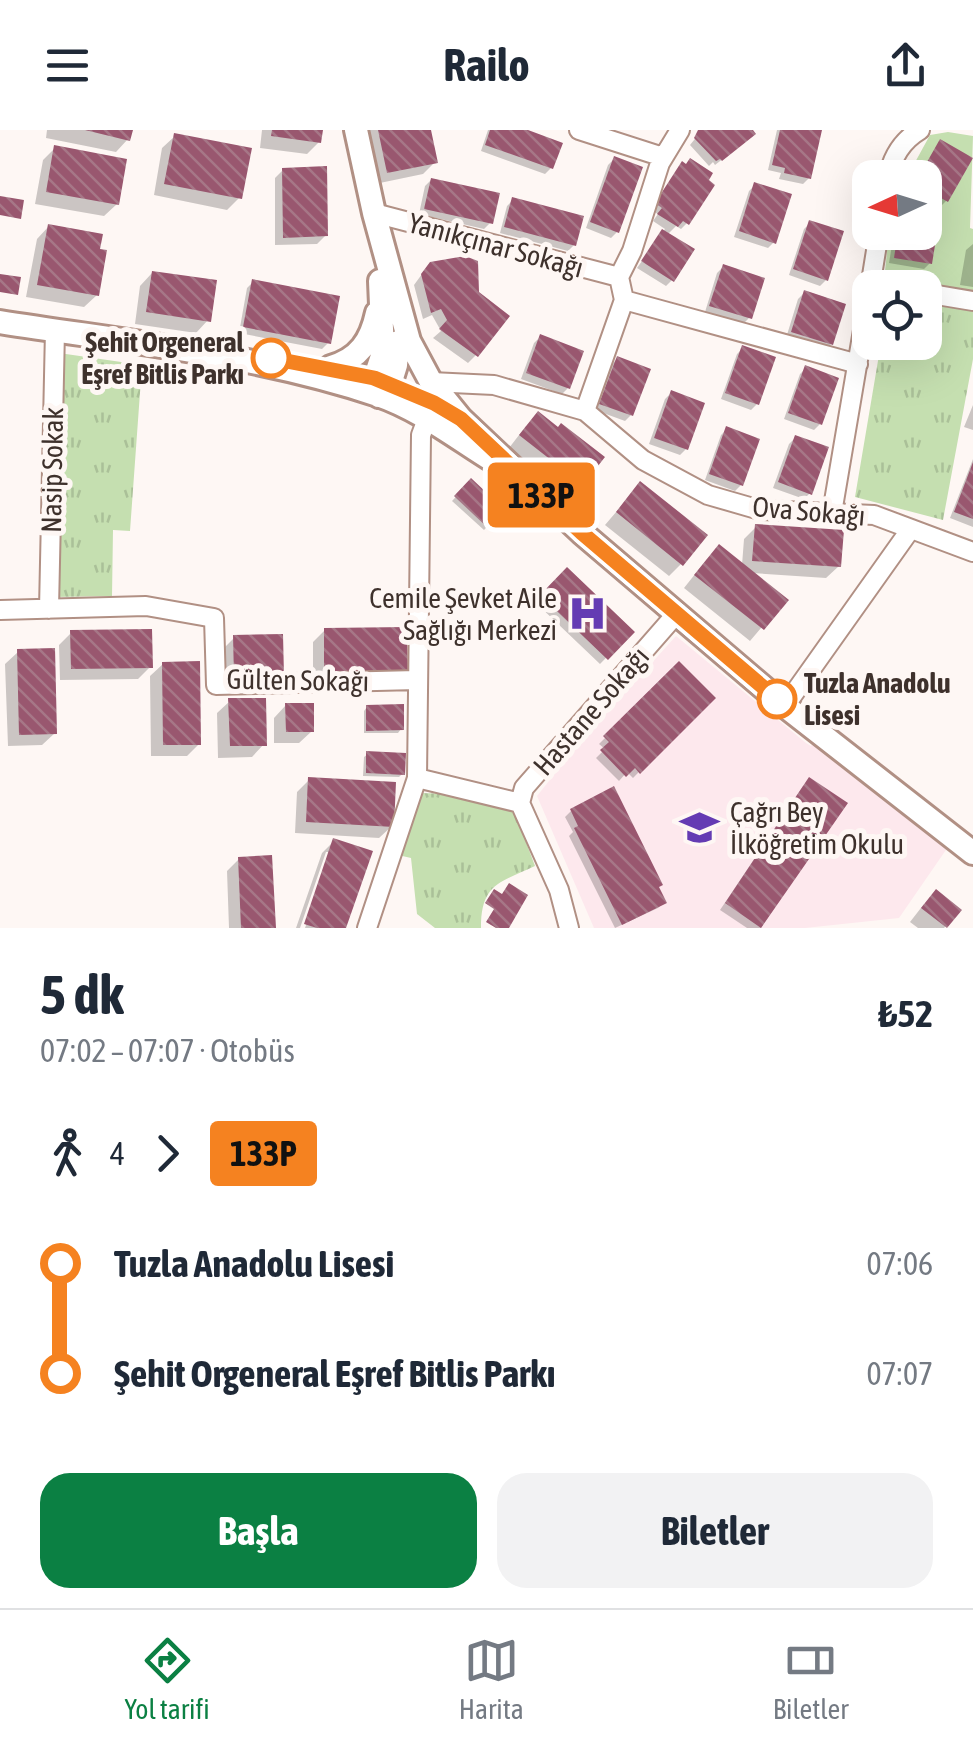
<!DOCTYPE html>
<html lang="tr">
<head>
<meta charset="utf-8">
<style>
	body { margin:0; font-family:"Asap Condensed",sans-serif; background:#f2f2f3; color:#1f2937; height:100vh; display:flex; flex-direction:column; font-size:38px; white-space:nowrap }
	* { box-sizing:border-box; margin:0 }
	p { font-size:32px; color:#747a83 }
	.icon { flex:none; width:55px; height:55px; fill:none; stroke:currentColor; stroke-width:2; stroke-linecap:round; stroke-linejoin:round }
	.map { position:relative; height:798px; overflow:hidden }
	.drawer { display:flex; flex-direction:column; background:#fff; flex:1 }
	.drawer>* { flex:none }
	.badge { padding:0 20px; border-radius:8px; font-size:35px; line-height:65px }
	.needle { width:65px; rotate:266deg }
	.controls { position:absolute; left:852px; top:30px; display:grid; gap:20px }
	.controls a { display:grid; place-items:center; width:90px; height:90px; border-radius:20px; background:#fff; box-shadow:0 10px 40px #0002; font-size:50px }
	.map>.badge { position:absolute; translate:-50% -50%; box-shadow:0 0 0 5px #fff }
	.legs { display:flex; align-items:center; gap:15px; height:110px; padding:0 40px; font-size:32px }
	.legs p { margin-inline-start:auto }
	.headline { display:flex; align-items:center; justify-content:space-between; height:170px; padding:0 40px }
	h1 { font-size:55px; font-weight:700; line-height:75px }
	.button { display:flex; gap:20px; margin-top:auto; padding:20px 40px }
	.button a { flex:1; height:115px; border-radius:30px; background:#0b8043; color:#fff; font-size:40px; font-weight:700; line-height:115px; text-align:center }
	.button a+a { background:#f2f2f3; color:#1f2937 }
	ul { padding:0 40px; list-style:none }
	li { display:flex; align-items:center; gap:35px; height:110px; font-size:38px }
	li i { display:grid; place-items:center; width:15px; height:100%; margin:0 12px; background:currentColor }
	li i::after { content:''; width:25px; height:25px; margin:-12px; border:8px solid; border-radius:50%; background:#fff }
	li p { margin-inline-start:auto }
	li:first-child i { background:linear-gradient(#0000 50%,currentColor 0) }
	li:last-child i { background:linear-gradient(currentColor 50%,#0000 0) }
	header { display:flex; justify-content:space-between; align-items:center; height:130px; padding:0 40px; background:#fff; font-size:45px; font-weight:700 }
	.menu { display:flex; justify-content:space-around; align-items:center; height:140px; border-top:2px solid #e0e1e3; background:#fff; font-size:28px; color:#747a83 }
	.menu a { display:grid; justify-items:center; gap:5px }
	.menu .current { color:#0b8043 }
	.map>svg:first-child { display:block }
	.education { fill:#fde8ed }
	.grass { fill:url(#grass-tufts) }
	.garden { fill:#c5dfb0 }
	.shadow { fill:#0003 }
	.building { fill:url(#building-back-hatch) }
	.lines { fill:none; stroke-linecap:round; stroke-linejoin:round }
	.minor-casing { stroke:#b19084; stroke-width:22 }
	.tertiary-casing { stroke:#b19084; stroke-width:28 }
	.minor { stroke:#fff; stroke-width:18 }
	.tertiary { stroke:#fff; stroke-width:22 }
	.line-1-casing { stroke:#fff; stroke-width:22 }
	.line-1 { stroke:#f58220; stroke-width:15 }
	.stop-1-dot { fill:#fff; stroke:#f58220; stroke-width:5 }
	.labels { text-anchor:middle; stroke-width:10; stroke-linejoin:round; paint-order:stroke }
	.street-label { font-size:28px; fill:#3e312c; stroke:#fef7f4 }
	.stop-label { font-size:28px; font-weight:bold; fill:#3e312c; stroke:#fef7f4; text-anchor:end }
	.poi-label { font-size:28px; fill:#3e312c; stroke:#fef7f4; text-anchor:end }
</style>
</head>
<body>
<header><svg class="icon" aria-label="menu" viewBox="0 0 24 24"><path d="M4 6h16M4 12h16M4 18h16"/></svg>Railo<svg class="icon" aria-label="share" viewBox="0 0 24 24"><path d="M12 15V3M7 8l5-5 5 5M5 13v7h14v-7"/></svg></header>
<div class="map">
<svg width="973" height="798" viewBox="0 0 973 798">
	<defs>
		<pattern id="grass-tufts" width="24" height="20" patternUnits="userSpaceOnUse" patternTransform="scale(2.5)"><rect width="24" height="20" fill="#c5dfb0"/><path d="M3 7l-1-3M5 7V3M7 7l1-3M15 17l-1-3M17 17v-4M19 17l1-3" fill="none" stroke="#aac098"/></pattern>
		<pattern id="building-back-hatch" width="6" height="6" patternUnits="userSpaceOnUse" patternTransform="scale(2.5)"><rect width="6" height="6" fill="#99576f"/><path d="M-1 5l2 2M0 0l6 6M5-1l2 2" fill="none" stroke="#a67787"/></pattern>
	</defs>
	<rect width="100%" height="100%" fill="#fef7f4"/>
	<path class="education" d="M676 506 806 613 811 616 816 609 948 717 899 788 805 798H594L537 666 581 611Z"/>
	<path class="grass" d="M925 174 973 181V229L943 390 855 367 881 213 925 212Z
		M59 223 142 235 130 401 113 400 112 466 54 467Z
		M420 663 455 664 514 680 535 736C499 753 481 754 481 798H435L417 784 411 728 398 725Z"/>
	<path class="garden" d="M948 2 973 6 970 98 973 99V161L889 147 885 141 889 103 925 102V48L907 47 930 5Z"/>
	<path class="shadow" d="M47 0H130L128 9 116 22 46 8Z
		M262 0H320L319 12 307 24 260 18Z
		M364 0H429L435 32 423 44 375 54Z
		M488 0H521L551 38 545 44 481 21Z
		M702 0H751L747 10 715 35 713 32 709 36 690 15Z
		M777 0H819L809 48 803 54 779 49 781 43 768 40Z
		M175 6 240 67 227 80 154 65 162 18Z
		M940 12 946 71 940 77 925 68V48H917Z
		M55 18 117 74 104 86 35 74 43 30Z
		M614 29 617 102 611 108 586 98 608 35Z
		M682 34 685 36 687 93 681 99 676 96 667 105 672 150 666 156 637 138 665 99 653 91 658 84 651 80Z
		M283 40 326 105 317 114 275 115V48Z
		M431 50 490 93 484 99 419 84 425 56Z
		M755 55 774 112 768 118 734 107 749 61Z
		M513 70 574 115 568 121 500 103 507 76Z
		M925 84 930 133 924 139 889 133 894 102H925Z
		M810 93 826 150 820 156 789 145 804 99Z
		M49 96 97 165 84 177 26 167 37 109Z
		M973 114V157L960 155 966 120Z
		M723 137 749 188 743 194 705 182 717 143Z
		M152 143 208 190 196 203 135 194 140 156Z
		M422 144 476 225 468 233 433 208 441 201 432 185 423 189 414 155Z
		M253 152 328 213 322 219 239 203 247 158Z
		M804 163 831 214 825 220 786 208 798 169Z
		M540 207 568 258 562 264 521 249 534 213Z
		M743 218 757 274 751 280 721 269 737 224Z
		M617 229 631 285 625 291 595 280 611 235Z
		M806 238 820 294 814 300 784 289 800 244Z
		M671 263 686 319 680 325 649 314 665 269Z
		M973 275V300L964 297Z
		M526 296 581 353 569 365 509 318Z
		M727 299 741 355 735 361 705 350 721 305Z
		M795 308 810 363 804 369 773 358 789 314Z
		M973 329V397L950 388Z
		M471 351 502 381 484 400 452 371Z
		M640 354 681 434 669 446 605 395Z
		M756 397 839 436 826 448 752 443 785 470 750 511 684 458 707 429 742 435 744 409Z
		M567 441 631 502 600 534 536 473Z
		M325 500 405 542 313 555V512Z
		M71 503 150 537 138 549 60 550 59 515Z
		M281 507 223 558 222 520 234 508Z
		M18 522 55 603 42 615 8 616 5 534Z
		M163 534 199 614 187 626H151L150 546Z
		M679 534 712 568 633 648 627 642 619 651 596 628 605 619 599 614Z
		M230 571 264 614 252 627 218 628 217 583Z
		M286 575 312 601 299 613H274V588Z
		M367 577 401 599 398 603H364V581Z
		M368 624 402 644 399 647 363 646 364 627Z
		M309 650 392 696 379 708 295 703 297 662Z
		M803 656 844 673 761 798H747L720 780Z
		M571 681 656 758 664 772 658 778 615 798 569 706 573 702 565 687Z
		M334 711 369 723 344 798H305L331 722H326L300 798H296L322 723Z
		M270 728 273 798H229L227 741 239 729Z
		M924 774 958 781 944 798H918L910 792Z"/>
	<path class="building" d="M85 0H133L130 11Z
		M272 0H323L321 13 271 6Z
		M378 0H431L438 33 387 43Z
		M490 0H528L563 13 553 39 485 15Z
		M698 0H753L756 4 722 31 720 29 716 31 694 8Z
		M780 0H822L811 49 784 43 785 38 772 35Z
		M174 3 252 18 242 69 164 54Z
		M940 9 973 28 948 72 925 59V48H918Z
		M54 15 127 29 119 75 46 62Z
		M614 26 643 37 619 103 590 92Z
		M690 28 713 43 709 50 715 55 689 95 683 91 678 97 657 84 662 78 655 73 682 31 686 34Z
		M327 36 328 106 283 108 282 38Z
		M431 48 500 63 493 94 424 79Z
		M754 52 792 64 776 114 739 101Z
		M0 66 24 70 21 89 0 85Z
		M512 67 584 86 576 116 504 97Z
		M925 82 940 84 932 134 894 128 898 102H925Z
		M809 90 844 101 828 151 793 139Z
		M48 94 103 104 100 119 107 120 99 166 37 155Z
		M662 99 695 119 674 152 641 131Z
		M465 126 478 131 479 162 510 186 478 227 439 199 447 190 441 179 431 183 421 144 430 132Z
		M723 134 765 148 752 189 709 176Z
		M152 141 217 150 211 192 146 182Z
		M0 144 21 147 18 165 0 162Z
		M252 149 340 166 331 214 243 197Z
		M804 160 846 174 833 215 791 202Z
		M540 204 584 221 570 259 526 243Z
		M742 215 776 227 759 275 725 263Z
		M617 226 651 239 633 286 599 274Z
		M805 235 839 248 822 295 788 283Z
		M671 260 705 273 688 320 654 308Z
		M538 281 558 297 561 293 605 327 583 355 519 305Z
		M726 296 760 309 743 356 709 344Z
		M795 305 829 317 812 365 778 352Z
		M973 332V389L954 382Z
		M471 348 506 381 489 399 454 366Z
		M640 351 708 405 683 436 616 382Z
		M755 394 844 400 841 437 752 431Z
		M719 414 789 470 764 500 694 445Z
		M567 437 635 502 608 530 540 465Z
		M407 497 408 543H324V498Z
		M152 499 153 538 71 539 70 500Z
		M283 504 284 546 234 547 233 505Z
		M55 518 57 604 19 605 17 519Z
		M200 531 201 615H163L162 532Z
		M679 531 716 568 640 644 635 638 626 647 600 620 609 612 603 606Z
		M228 568H266L267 616H230Z
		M285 573H314V602H286Z
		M404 574V600L366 601V575Z
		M366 621 406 623 405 645 366 643Z
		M308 647 396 652 394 697 306 692Z
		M809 647 848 673 761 798 725 773Z
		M614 656 663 755 659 757 667 773 622 795 574 698 578 696 570 679Z
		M333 708 373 721 346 798H317L304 794Z
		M272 725 276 798H241L238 727Z
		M509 753 528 765 509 798H496L486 792 494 779 485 773 494 759 502 764Z
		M936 759 962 780 947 798 921 778Z"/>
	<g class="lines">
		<defs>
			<path id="minor" d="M579 0 663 27
				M888 48C892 27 903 10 920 0
				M374 83 619 147
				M871 154 892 158
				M870 158 879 102
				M925 163 973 171
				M624 170 858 234
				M431 252 494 255 585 281 643 330 708 365 760 380 874 385 973 422
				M585 281 624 170 619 147 632 121 660 33 680 0
				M427 289 421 305 417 648 520 673
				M832 383 870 159
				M49 479 55 200
				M0 480 146 476 214 488 216 555 417 550
				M785 576 910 400
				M367 798 417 648
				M569 798 559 760 520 673 524 658 678 482"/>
			<path id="tertiary" d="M356 0 374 83 409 211 431 252 461 289 582 403 785 576 973 723
				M0 192C126 212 256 224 378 265 419 279 455 307 492 330
				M331 237C359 229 371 211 377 183
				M379 266 373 253 383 223 380 151
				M379 266 384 265 388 261 396 235 398 212"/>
		</defs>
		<use href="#minor" class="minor-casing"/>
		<use href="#tertiary" class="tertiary-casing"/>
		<use href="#minor" class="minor"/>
		<use href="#tertiary" class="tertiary"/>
	</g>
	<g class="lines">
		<defs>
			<path id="line-1" d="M271 228 374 248 434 273 461 289 582 403 777 569"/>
		</defs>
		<use href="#line-1" class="line-1-casing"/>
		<use href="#line-1" class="line-1"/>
	</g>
	<defs>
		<symbol id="hospital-bare" viewBox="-9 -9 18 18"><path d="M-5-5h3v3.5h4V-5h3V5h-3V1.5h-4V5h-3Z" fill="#643bb3" stroke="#fef7f4" stroke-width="2.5" paint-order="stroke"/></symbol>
		<symbol id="school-bare" viewBox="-9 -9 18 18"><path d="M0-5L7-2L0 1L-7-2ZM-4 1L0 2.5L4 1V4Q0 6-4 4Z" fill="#643bb3" stroke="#fef7f4" stroke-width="2.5" paint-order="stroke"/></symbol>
	</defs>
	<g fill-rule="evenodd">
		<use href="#hospital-bare" x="560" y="456" width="55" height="55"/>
		<use href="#school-bare" x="672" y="670" width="55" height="55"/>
	</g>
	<g class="stop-1-dot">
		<circle cx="271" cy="228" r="18"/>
		<circle cx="777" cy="569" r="18"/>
	</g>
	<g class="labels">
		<g class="street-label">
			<text transform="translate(496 115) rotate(15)" y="10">Yanıkçınar Sokağı</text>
			<text transform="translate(52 340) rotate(-89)" y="10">Nasip Sokak</text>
			<text transform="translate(809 381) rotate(5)" y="10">Ova Sokağı</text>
			<text transform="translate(298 550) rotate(1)" y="10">Gülten Sokağı</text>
			<text transform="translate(591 581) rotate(-49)" y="10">Hastane Sokağı</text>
		</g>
		<g class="stop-label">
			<text x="244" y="222">Şehit Orgeneral<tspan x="244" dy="32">Eşref Bitlis Parkı</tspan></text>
			<text x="804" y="563" text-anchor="start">Tuzla Anadolu<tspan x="804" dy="32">Lisesi</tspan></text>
		</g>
		<g class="poi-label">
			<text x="557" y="478">Cemile Şevket Aile<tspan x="557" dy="32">Sağlığı Merkezi</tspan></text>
			<text x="730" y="692" text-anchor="start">Çağrı Bey<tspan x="730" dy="32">İlköğretim Okulu</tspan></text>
		</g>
	</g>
</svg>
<div class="controls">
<a><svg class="needle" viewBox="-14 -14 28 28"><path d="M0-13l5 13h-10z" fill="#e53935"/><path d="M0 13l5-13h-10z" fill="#747a83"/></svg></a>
<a><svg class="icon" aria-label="locate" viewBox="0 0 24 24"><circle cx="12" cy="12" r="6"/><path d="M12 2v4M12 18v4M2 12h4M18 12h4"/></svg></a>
</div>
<b class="badge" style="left:541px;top:365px;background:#f58220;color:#111">133P</b>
</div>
<section class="drawer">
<div class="headline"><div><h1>5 dk</h1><p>07:02 – 07:07 · Otobüs</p></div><b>₺52</b></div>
<div class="legs"><svg class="icon" aria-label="walk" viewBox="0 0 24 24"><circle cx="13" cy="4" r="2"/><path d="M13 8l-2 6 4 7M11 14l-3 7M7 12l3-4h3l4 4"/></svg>4<svg class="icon" aria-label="forward" viewBox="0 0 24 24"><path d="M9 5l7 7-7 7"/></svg><b class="badge" style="background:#f58220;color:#111">133P</b></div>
<ul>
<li><i style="color:#f58220"></i><b>Tuzla Anadolu Lisesi</b><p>07:06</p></li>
<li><i style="color:#f58220"></i><b>Şehit Orgeneral Eşref Bitlis Parkı</b><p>07:07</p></li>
</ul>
<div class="button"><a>Başla</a><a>Biletler</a></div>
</section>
<nav class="menu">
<a class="current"><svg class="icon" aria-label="directions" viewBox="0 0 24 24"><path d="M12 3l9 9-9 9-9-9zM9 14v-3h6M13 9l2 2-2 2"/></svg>Yol tarifi</a>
<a><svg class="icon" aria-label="map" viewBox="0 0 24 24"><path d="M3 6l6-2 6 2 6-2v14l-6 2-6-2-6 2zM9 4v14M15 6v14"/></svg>Harita</a>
<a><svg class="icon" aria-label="tickets" viewBox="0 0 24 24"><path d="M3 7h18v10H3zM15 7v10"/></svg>Biletler</a>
</nav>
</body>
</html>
